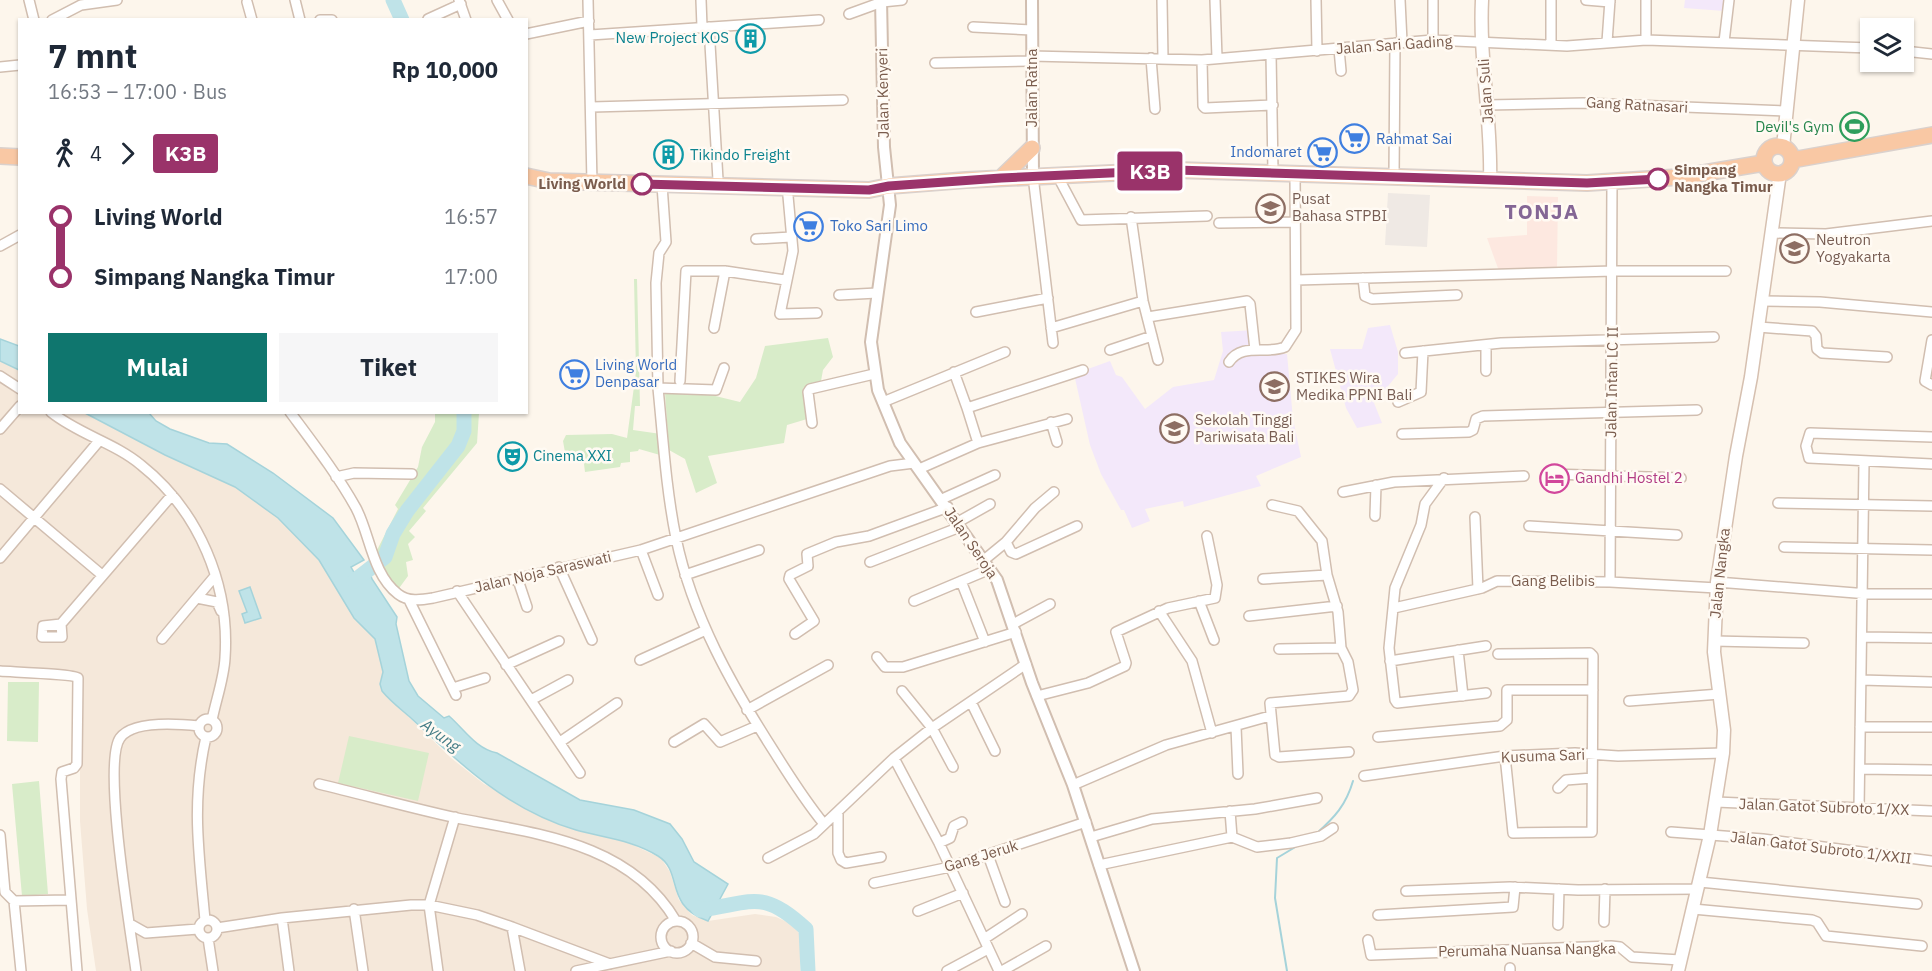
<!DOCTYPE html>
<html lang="id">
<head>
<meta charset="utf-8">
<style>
	body { margin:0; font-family:"IBM Plex Sans",sans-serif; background:#f6f6f7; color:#1f2937; height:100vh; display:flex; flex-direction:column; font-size:22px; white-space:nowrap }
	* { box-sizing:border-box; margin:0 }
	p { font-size:20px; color:#747a83 }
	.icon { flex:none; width:33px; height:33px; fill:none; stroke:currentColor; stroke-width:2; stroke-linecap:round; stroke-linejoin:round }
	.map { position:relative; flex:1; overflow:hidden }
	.panel { position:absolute; left:18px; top:18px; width:510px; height:396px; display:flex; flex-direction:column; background:#fff; border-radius:0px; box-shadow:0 2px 4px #0004 }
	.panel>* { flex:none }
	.badge { padding:0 12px; border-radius:4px; font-size:21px; line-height:39px }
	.controls { position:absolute; left:1860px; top:18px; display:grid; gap:12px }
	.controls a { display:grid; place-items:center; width:54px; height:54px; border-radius:0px; background:#fff; box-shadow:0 2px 4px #0004; font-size:30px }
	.map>.badge { position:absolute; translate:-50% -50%; box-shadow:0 0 0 3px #fff }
	.legs { display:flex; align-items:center; gap:9px; height:66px; padding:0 30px; font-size:20px }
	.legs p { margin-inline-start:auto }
	.overview { display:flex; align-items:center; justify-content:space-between; height:102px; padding:0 30px }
	h1 { font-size:33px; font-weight:700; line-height:45px }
	.primary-button { display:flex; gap:12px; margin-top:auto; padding:12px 30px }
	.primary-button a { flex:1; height:69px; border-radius:0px; background:#0f766e; color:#fff; font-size:24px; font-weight:700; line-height:69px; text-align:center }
	.primary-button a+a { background:#f6f6f7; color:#1f2937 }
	ul { padding:0 30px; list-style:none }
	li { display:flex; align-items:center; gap:21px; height:60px; font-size:22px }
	li i { display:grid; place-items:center; width:9px; height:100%; margin:0 8px; background:currentColor }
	li i::after { content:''; width:15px; height:15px; margin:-8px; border:4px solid; border-radius:50%; background:#fff }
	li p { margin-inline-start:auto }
	li:first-child i { background:linear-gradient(#0000 50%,currentColor 0) }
	li:last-child i { background:linear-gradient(currentColor 50%,#0000 0) }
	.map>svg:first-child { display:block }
	.residential { fill:#f5e8da }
	.commercial { fill:#fde8e0 }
	.industrial { fill:#efe9e4 }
	.education { fill:#f3e8fa }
	.green { fill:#d8ecc9 }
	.water { fill:#bfe3e8; stroke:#a5d3da; stroke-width:1.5 }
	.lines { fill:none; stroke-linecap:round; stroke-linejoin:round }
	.stream { stroke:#a5d3da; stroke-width:2 }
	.river { stroke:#bfe3e8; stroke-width:15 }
	.minor-casing { stroke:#d1beb0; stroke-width:12 }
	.tertiary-casing { stroke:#d1beb0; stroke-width:14 }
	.secondary-casing { stroke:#d6c0b0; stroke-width:15 }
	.trunk-casing { stroke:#dad1cd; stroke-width:18 }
	.minor { stroke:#fff; stroke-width:9 }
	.tertiary { stroke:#fff; stroke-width:10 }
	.secondary { stroke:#fff; stroke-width:12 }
	.trunk { stroke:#f9c8a4; stroke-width:15 }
	.line-1-casing { stroke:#fff; stroke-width:14 }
	.line-1 { stroke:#9a336a; stroke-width:9 }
	.stop-1-dot { fill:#fff; stroke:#9a336a; stroke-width:3 }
	.labels { text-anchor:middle; stroke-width:5; stroke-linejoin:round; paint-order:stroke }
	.culture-label { font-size:15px; fill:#0d838f; stroke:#fffaf3; text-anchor:start }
	.street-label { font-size:15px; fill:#7a5c4d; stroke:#fffaf3 }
	.leisure-label { font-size:15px; fill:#27864d; stroke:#fffaf3; text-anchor:end }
	.shop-label { font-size:15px; fill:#366cbe; stroke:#fffaf3; text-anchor:start }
	.stop-label { font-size:15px; font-weight:bold; fill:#7a5c4d; stroke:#fffaf3; text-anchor:start }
	.education-label { font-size:15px; fill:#785e54; stroke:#fffaf3; text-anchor:start }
	.hotel-label { font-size:15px; fill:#b23c85; stroke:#fffaf3; text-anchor:start }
	.water-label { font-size:16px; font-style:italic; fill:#437c86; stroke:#fffaf3 }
	.district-label { font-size:21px; font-weight:bold; letter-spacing:1.5px; fill:#846695; stroke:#fffaf3 }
</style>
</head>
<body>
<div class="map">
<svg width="1932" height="971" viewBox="0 0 1932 971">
	<rect width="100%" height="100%" fill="#fdf6ec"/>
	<path class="residential" d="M0 361 19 370 20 412 85 413 165 455 235 487 278 517 319 560 354 618 375 639 383 672 380 684 382 691 451 758 484 784 576 830 618 838 661 858 670 872 679 900 692 915 708 921 755 914 776 917 794 925 800 935V971H96L87 909 80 821V675L0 670Z"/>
	<path class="commercial" d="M1527 196 1558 197 1557 268 1499 271 1487 238 1527 235Z"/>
	<path class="industrial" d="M1388 193 1430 195 1427 247 1385 245Z"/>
	<path class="education" d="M1685 0H1726L1724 11 1684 8Z
		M1390 325 1398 352V374L1374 403 1382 423 1357 428 1346 408 1330 349H1362L1368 328Z
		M1255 330 1257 354H1287L1293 419 1301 457 1256 476 1261 486 1184 507 1183 501 1145 509 1150 521 1132 528 1124 510H1121L1101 474 1090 445 1074 374 1110 361 1116 375 1122 377 1145 409 1173 387 1214 380 1223 351 1221 332Z"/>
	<path class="green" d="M634 279H637L640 406H635L633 430 661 434 660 455 639 449 638 451 630 452V462L621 463 620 467 585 472 583 456 566 458 563 441 566 435 612 434 627 438 636 372Z
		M828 338 833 357 823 370 821 381 803 388 807 419 787 425 784 443 708 456 717 483 696 493 685 459 669 450 665 393H703L740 402 756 378 765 346Z
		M435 413H479L477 443 423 508 426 511 409 531 415 537 408 544 413 560 406 562 408 576 397 591 376 552 398 509 395 505 418 467 422 447 435 422Z
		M8 682H39L38 742 7 741Z
		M349 736 429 753 418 801 338 783Z
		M39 781 48 894 22 896 12 784Z"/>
	<path class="water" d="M0 339 19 346V370L0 361Z
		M85 413H149L156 421 170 429 209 443 227 444 273 473 333 518 364 560 351 567 355 574 368 567 372 579 397 617 396 624 409 681 418 696 444 718 449 716C464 729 476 749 497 753L580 800 634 810 670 824 682 839 694 862 728 884 708 921C663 905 684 872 658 856 632 840 605 838 576 830 509 810 462 766 412 719 402 710 391 702 382 691L380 684 383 672 375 639 354 618 319 560 278 518 235 487 165 455Z
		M250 587 261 618 245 623 242 614 247 612 239 591Z"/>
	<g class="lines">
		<path class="stream" d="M1316 834C1335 817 1346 805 1353 781
			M1287 971 1275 898 1277 858 1297 846"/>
		<path class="river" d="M393 0 402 20
			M354 581 385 557 393 534 407 511 458 446 464 431V412
			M698 908 700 910C753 903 762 888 806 929L808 971"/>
		<defs>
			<path id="minor" d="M29 0 34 20
				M295 0 300 20
				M459 0 466 20
				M497 0 508 20
				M588 0 592 183
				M701 0 702 27
				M1162 0 1163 58
				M1215 0 1217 58
				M1316 0 1317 51
				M1400 0 1402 42
				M1433 0V40
				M1586 0 1610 2
				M247 2 252 20
				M849 14 882 2 902 0
				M428 19 461 4
				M52 20 81 5 117 0
				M320 20H332
				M709 27 718 180
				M973 27 1032 30
				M526 34 589 21
				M590 35 819 20
				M1646 40V0
				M1607 42 1610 0
				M1724 42 1729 0
				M1551 45V0
				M1339 49 1341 71
				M1904 51 1932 54
				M1271 54 1273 172
				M1031 56 1202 60 1433 40 1567 46 1646 40 1870 48
				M1151 58 1155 109
				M1202 60 1203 106 1205 108 1273 105
				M935 63 1031 61
				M0 67 20 65
				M1487 105 1583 103 1787 111
				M592 107 843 100
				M1057 175 1081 220 1207 216
				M1033 176 1053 343
				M1394 177 1395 43
				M787 185 793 251 780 314 817 313
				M1131 217 1143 301 1158 360
				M1219 223 1294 222
				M1772 233 1826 234 1932 221
				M756 239 791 237
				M0 246 20 235
				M1363 278 1365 296 1372 299 1457 295
				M1297 280 1613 271H1726
				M839 295 877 293
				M1762 301 1820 302 1932 312
				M976 312 1048 298
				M1148 317 1247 301 1250 304 1255 350
				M1758 327 1812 331 1816 336 1817 349 1822 353 1887 357
				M714 328 725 271
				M1051 328 1143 301
				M1932 340 1925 381 1932 385
				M1486 345V371
				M1110 350 1152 336
				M1405 353 1501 343 1714 337
				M1229 362C1242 342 1267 355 1285 347L1296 330 1295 173
				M724 368 716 390 658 388C663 438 666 489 676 538 692 616 732 686 775 753 790 777 806 802 824 824
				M954 372 967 408
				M0 376 20 389
				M680 381 686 271H725L785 280
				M658 388 656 283 659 253 666 242 662 185
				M883 402 1005 352
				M1398 402 1421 392 1423 351
				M51 412C78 434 115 443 141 465 199 511 230 585 225 658 224 678 216 700 212 720
				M290 412C313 443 337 474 356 508 370 534 372 574 398 594 408 602 421 600 433 598L641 550 890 466 914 463
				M1051 422 1057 442
				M812 423 808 392 810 389 874 374
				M0 429 20 406
				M1402 434 1469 432 1473 430 1476 419 1483 416 1697 410
				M1932 437 1810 433 1806 446 1809 458 1932 464
				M978 443 967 408 1083 370
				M919 469 978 443 1067 419
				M1551 474 1681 478
				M336 477 354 473 412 474
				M1444 478 1425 504 1421 525 1395 588 1389 648 1395 700 1397 703 1486 693
				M0 489 102 575
				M1343 492 1394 482 1524 476
				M942 499 995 475
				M1778 503 1932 506
				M1272 505 1298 511 1322 541 1327 575 1338 612 1341 648 1348 662 1353 690 1349 696 1270 703 1275 755 1279 757 1349 752
				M1375 516 1376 485
				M1475 517 1478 589
				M958 522 990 504
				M1529 526 1677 535
				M1006 542 1011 552 1016 554 1077 526
				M1784 547 1932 550
				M641 550 658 595
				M0 558 99 441
				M984 560 1006 542 1035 508 1054 492
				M870 562 960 527
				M559 567 592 640
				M685 575 759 550
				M517 577 527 607
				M1263 579 1327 575
				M961 581 985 642
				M1610 582 1612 183
				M1717 582 1868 594H1932
				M457 591 580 773
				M197 598 217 602 221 611
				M409 600 456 695
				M914 601 990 569
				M1199 601 1214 640
				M1394 608 1482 588 1497 581 1610 582 1717 588
				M1159 611 1192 661 1212 733
				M1249 616 1337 606
				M61 624 62 637H42L43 626 61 624 172 495
				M1013 624 1050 604
				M795 634 814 621 789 579 790 575 808 566 807 554 836 542 869 536 948 507
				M1862 637 1932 638
				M162 639 215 576
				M1714 641 1804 643
				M1279 649 1341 648
				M1458 650 1463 696
				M1498 654 1590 653 1593 656 1592 832 1513 833 1505 756
				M877 657 885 667H903L1016 632
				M640 660 706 630
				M1390 661 1486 646
				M506 665 559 641
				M0 671C12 672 74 674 78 678L77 764 74 768 62 772 61 779 77 971
				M1861 680 1932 682
				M453 688 485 678
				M902 691 932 728 953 767
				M1037 696 1088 683 1125 666 1126 663 1116 632 1168 608 1215 598 1217 585 1207 536
				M531 700 568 680
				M1629 701 1720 694
				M971 702 995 751
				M747 710 828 665
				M199 728a9 9 0 1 1 18 0a9 9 0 1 1-18 0Z
				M1236 727 1238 774
				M1860 727H1932
				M1378 737 1500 726 1507 720V690H1593
				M560 742 617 703
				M674 742 704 724 720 742 757 726
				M894 758 939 843 999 971
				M1860 769 1932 770
				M1364 776 1505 756 1575 753 1618 756 1723 753
				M319 784C365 795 411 808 457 818 538 834 630 843 676 921
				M1073 785 1166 745 1270 716
				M1558 788 1566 780 1592 778
				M1716 802 1932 811
				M1859 809 1864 462
				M1230 811 1232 837
				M838 812V853L841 860 846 863 881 857
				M1671 832 1763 839 1932 861
				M0 835 5 892 14 901 21 971
				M1091 837 1152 819 1255 809 1317 798
				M939 843 950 838 954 826 962 822
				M988 855 1005 902
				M768 858 814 834 894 758 932 728 1026 664
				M1099 865 1232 837 1257 847 1291 843 1321 836 1333 828
				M1700 882 1917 904
				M874 883 950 867 1086 822
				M1406 891 1510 887 1578 890 1697 889
				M14 901 69 900
				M354 909 363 971
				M1693 909 1812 920 1817 922 1826 936 1922 946
				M918 911 963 893
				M1378 915 1513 907 1515 887
				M282 918 289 971
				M199 929a9 9 0 1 1 18 0a9 9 0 1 1-18 0Z
				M205 920C199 854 191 802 206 737
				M661 937a16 16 0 1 1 32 0a16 16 0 1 1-32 0Z
				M1604 922 1605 889
				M130 924 146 933 198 929
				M1558 925 1559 889
				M512 927 610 964
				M217 928 282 918 411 905H429L477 915 512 927 520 971
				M208 938 213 971
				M984 939 1022 914
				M1368 940 1371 955 1611 946 1620 947 1632 957 1680 960
				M691 943 715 957 756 961
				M1510 968V971
				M136 971C131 933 102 763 120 738 133 720 180 724 199 726
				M438 971 429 905 455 817
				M576 971 671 951
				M947 971 988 949
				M1002 971 1046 946"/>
			<path id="tertiary" d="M881 0 884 147 890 205 871 342 878 390 900 443 997 580 1032 683 1073 785 1134 971
				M1032 0 1033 176"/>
			<path id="secondary" d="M1482 0C1479 60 1492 121 1490 181
				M1783 147 1798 0
				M1678 971 1710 835 1723 753 1724 730 1714 652 1717 582 1736 456 1751 377 1780 173"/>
			<path id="trunk" d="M1764 160a14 14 0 1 1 28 0a14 14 0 1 1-28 0Z
				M0 156 20 157
				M1792 160 1932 135
				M526 176 549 181 869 190 889 186 966 180 1176 170 1587 183 1680 177 1764 163
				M1001 178 1032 148"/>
		</defs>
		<use href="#minor" class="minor-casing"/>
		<use href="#tertiary" class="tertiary-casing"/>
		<use href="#secondary" class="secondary-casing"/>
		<use href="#trunk" class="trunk-casing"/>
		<use href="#minor" class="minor"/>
		<use href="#tertiary" class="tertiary"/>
		<use href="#secondary" class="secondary"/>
		<use href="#trunk" class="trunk"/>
	</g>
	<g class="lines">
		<defs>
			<path id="line-1" d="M642 184 869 190 889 186 1001 178 1176 170 1587 183 1658 179"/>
		</defs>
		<use href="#line-1" class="line-1-casing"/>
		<use href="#line-1" class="line-1"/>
	</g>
	<defs>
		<symbol id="building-ring" viewBox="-11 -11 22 22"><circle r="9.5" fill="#fffaf3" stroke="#0f9aa8" stroke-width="1.5"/><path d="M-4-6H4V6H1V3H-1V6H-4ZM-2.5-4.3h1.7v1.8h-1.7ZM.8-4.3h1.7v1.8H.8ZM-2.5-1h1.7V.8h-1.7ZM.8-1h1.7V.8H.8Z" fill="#0f9aa8"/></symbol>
		<symbol id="stadium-ring" viewBox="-11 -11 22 22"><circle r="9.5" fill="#fffaf3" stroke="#2e9e5b" stroke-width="1.5"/><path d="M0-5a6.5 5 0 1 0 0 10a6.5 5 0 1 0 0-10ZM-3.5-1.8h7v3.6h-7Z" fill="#2e9e5b"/></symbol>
		<symbol id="supermarket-ring" viewBox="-11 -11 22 22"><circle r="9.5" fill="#fffaf3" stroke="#3f7fe0" stroke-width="1.5"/><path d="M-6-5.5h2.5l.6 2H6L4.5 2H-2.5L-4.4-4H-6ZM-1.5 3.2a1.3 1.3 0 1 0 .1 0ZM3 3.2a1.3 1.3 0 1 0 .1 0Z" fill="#3f7fe0"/></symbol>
		<symbol id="school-ring" viewBox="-11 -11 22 22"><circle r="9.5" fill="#fffaf3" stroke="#8d6e63" stroke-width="1.5"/><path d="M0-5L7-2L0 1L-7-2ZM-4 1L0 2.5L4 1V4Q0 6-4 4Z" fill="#8d6e63"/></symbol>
		<symbol id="university-ring" viewBox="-11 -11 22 22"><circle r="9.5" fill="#fffaf3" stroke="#8d6e63" stroke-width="1.5"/><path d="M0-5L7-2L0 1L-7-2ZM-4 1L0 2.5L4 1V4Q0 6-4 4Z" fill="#8d6e63"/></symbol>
		<symbol id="theatre-ring" viewBox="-11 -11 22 22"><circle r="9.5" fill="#fffaf3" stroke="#0f9aa8" stroke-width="1.5"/><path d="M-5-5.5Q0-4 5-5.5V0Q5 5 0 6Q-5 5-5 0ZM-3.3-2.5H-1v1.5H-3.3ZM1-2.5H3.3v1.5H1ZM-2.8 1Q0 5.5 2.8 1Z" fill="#0f9aa8"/></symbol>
		<symbol id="hotel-ring" viewBox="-11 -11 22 22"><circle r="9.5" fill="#fffaf3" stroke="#d1479c" stroke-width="1.5"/><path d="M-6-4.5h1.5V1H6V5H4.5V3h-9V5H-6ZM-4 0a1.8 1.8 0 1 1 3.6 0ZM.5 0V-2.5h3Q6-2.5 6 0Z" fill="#d1479c"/></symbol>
	</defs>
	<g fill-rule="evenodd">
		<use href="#building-ring" x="734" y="22" width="33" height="33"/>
		<use href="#stadium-ring" x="1838" y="110" width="33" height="33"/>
		<use href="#supermarket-ring" x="1338" y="122" width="33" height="33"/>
		<use href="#supermarket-ring" x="1306" y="136" width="33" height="33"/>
		<use href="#building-ring" x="652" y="138" width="33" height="33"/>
		<use href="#school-ring" x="1254" y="192" width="33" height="33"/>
		<use href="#supermarket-ring" x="792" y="210" width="33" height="33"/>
		<use href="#school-ring" x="1778" y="232" width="33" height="33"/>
		<use href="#supermarket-ring" x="558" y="358" width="33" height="33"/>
		<use href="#university-ring" x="1258" y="370" width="33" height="33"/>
		<use href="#university-ring" x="1158" y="412" width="33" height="33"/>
		<use href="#theatre-ring" x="496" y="440" width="33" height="33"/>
		<use href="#hotel-ring" x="1538" y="462" width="33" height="33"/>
	</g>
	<g class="stop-1-dot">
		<circle cx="1658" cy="179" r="10"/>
		<circle cx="642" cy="184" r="10"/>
	</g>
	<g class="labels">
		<g class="culture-label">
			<text x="729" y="43" text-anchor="end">New Project KOS</text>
			<text x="690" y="160">Tikindo Freight</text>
			<text x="533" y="461">Cinema XXI</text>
		</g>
		<g class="street-label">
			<text transform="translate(1394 45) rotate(-4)" y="5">Jalan Sari Gading</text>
			<text transform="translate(1032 88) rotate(-90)" y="5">Jalan Ratna</text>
			<text transform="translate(1486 91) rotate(-94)" y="5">Jalan Suli</text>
			<text transform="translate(883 93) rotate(-91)" y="5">Jalan Kenyeri</text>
			<text transform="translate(1637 105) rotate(3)" y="5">Gang Ratnasari</text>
			<text transform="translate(1612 382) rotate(-89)" y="5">Jalan Intan LC II</text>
			<text transform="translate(971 543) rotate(56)" y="5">Jalan Seroja</text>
			<text transform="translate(543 572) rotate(-13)" y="5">Jalan Noja Saraswati</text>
			<text transform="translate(1720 573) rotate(-84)" y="5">Jalan Nangka</text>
			<text x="1553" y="586">Gang Belibis</text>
			<text transform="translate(1543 756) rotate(-2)" y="5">Kusuma Sari</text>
			<text transform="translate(1824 807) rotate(2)" y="5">Jalan Gatot Subroto 1/XX</text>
			<text transform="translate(1821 848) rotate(7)" y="5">Jalan Gatot Subroto 1/XXII</text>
			<text transform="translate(981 856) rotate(-17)" y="5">Gang Jeruk</text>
			<text transform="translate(1527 950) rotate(-1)" y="5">Perumaha Nuansa Nangka</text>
		</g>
		<g class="leisure-label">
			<text x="1834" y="132">Devil's Gym</text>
		</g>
		<g class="shop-label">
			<text x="1376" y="144">Rahmat Sai</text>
			<text x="1302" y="157" text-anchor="end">Indomaret</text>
			<text x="830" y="231">Toko Sari Limo</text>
			<text x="595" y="370">Living World<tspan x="595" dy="17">Denpasar</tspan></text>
		</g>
		<g class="stop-label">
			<text x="1674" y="175">Simpang<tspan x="1674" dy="17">Nangka Timur</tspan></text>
			<text x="626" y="189" text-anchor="end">Living World</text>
		</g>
		<g class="education-label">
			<text x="1292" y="204">Pusat<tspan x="1292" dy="17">Bahasa STPBI</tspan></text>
			<text x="1816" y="245">Neutron<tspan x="1816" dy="17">Yogyakarta</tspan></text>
			<text x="1296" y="383">STIKES Wira<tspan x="1296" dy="17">Medika PPNI Bali</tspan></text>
			<text x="1195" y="425">Sekolah Tinggi<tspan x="1195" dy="17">Pariwisata Bali</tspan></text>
		</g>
		<g class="hotel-label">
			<text x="1575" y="483">Gandhi Hostel 2</text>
		</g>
		<g class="water-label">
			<text transform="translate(441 735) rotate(36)" y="6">Ayung</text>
		</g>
		<g class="district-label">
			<text x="1542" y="219">TONJA</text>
		</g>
	</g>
</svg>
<div class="controls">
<a><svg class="icon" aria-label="layers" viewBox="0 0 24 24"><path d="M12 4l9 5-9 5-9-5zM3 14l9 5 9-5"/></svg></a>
</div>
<b class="badge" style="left:1150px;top:171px;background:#9a336a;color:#fff">K3B</b>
<section class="panel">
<div class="overview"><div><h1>7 mnt</h1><p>16:53 – 17:00 · Bus</p></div><b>Rp 10,000</b></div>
<div class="legs"><svg class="icon" aria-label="walk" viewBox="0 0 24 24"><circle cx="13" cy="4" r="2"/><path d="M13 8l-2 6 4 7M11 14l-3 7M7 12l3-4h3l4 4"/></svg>4<svg class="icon" aria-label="forward" viewBox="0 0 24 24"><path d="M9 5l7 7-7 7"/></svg><b class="badge" style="background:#9a336a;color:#fff">K3B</b></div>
<ul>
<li><i style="color:#9a336a"></i><b>Living World</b><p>16:57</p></li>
<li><i style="color:#9a336a"></i><b>Simpang Nangka Timur</b><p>17:00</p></li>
</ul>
<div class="primary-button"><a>Mulai</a><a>Tiket</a></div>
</section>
</div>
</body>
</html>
